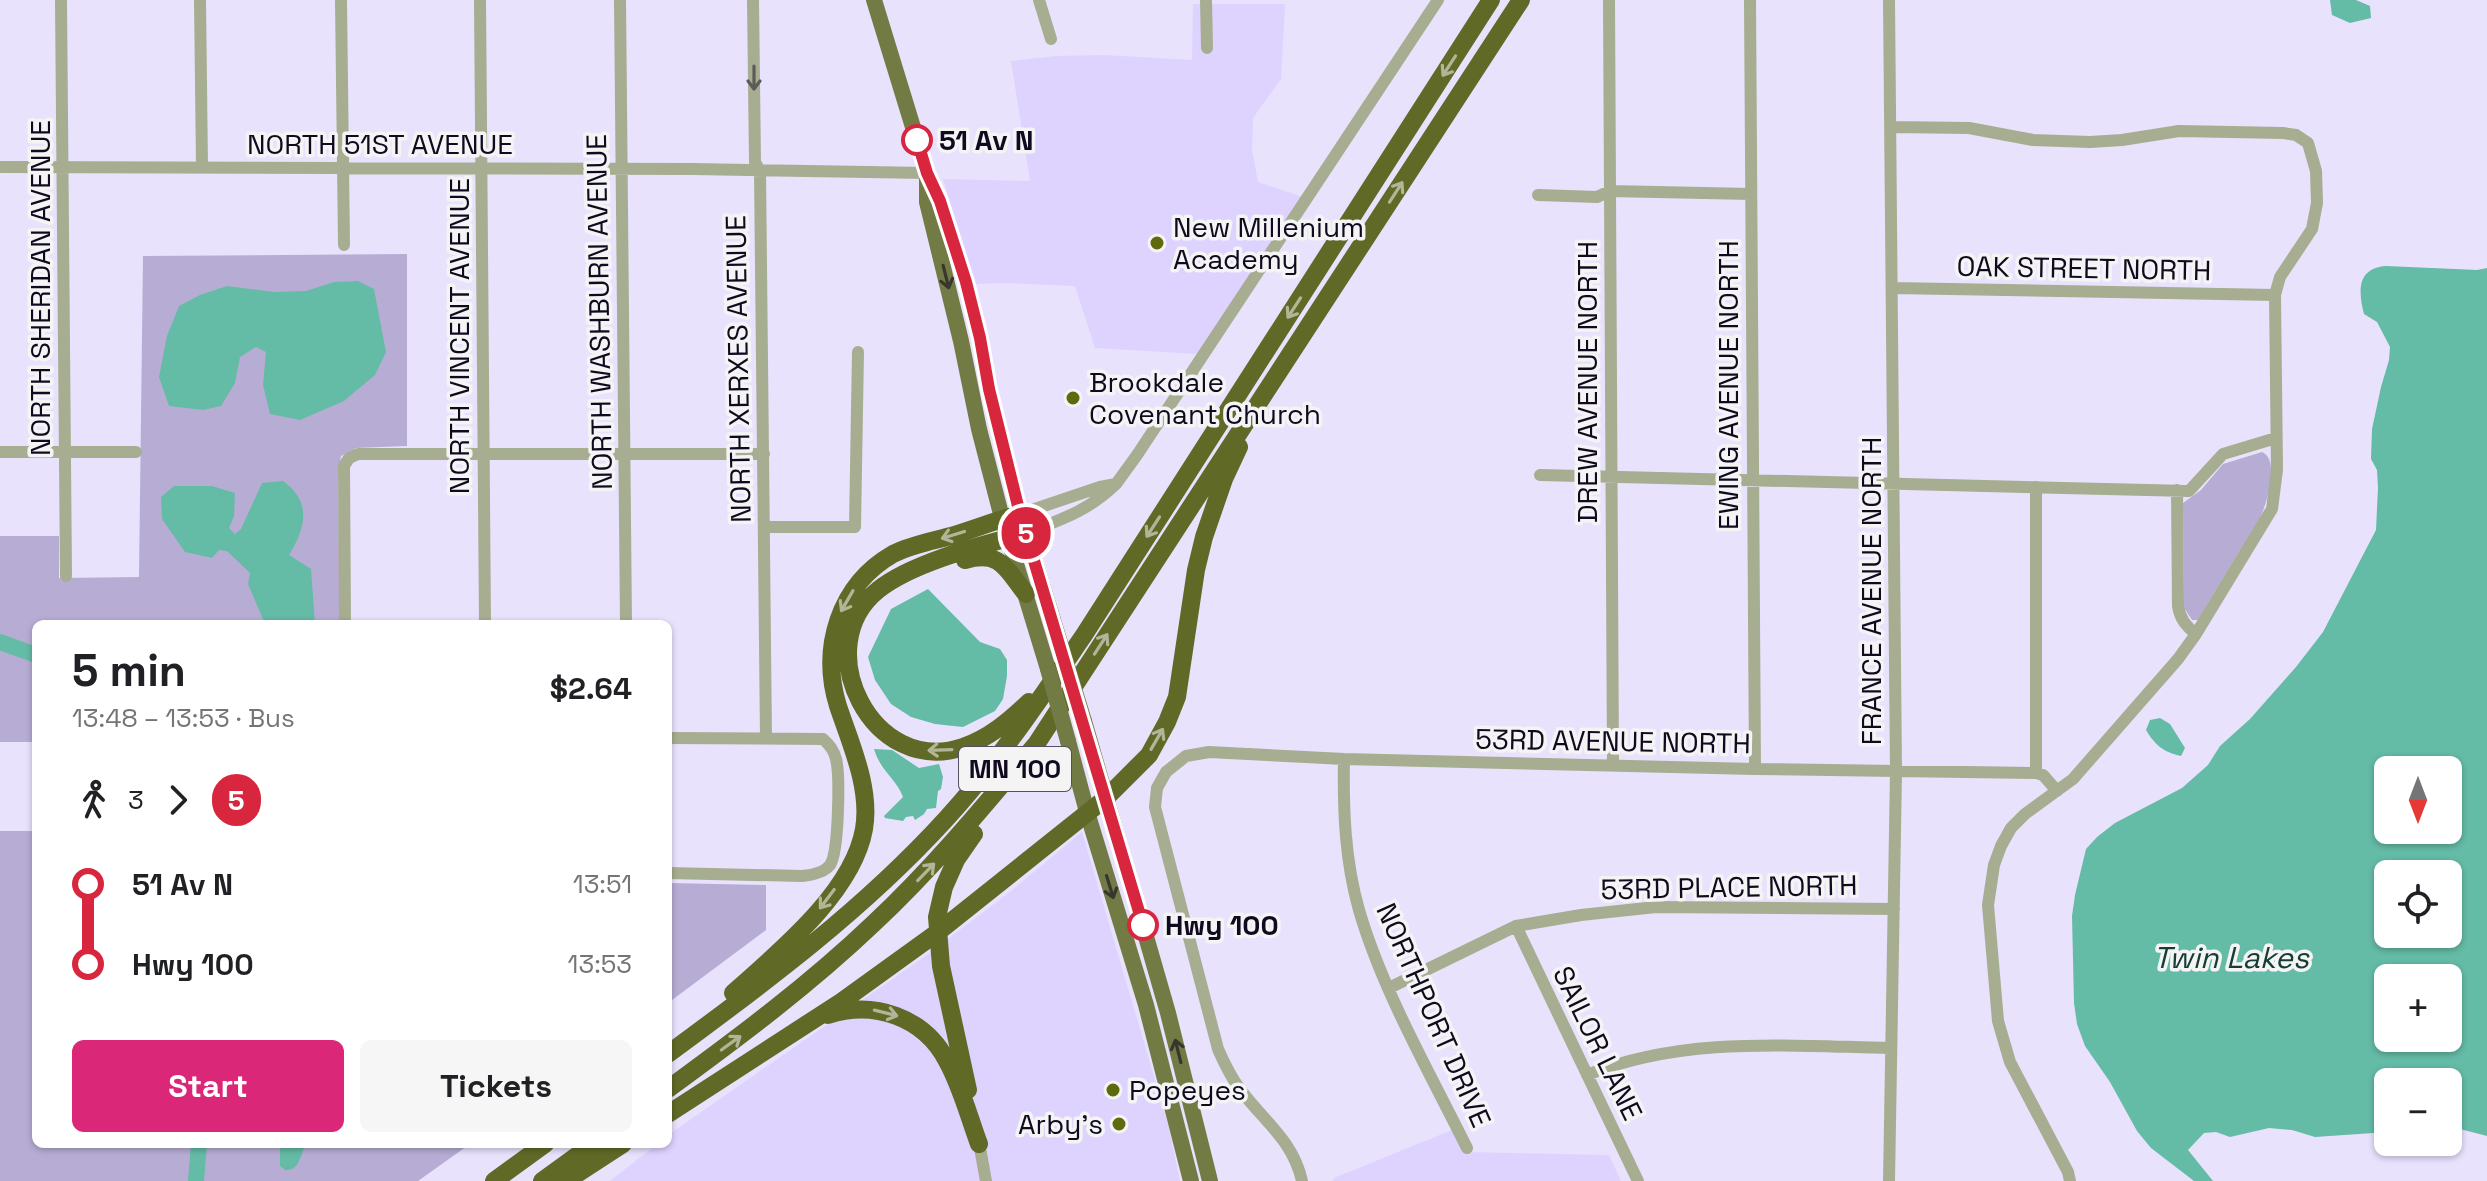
<!DOCTYPE html>
<html lang="en">
<head>
<meta charset="utf-8">
<style>
	body { margin:0; font-family:"Space Grotesk",sans-serif; background:#f6f6f6; color:#202124; height:100vh; display:flex; flex-direction:column; font-size:30px; white-space:nowrap }
	* { box-sizing:border-box; margin:0 }
	p { font-size:26px; color:#757577 }
	.icon { flex:none; width:44px; height:44px; fill:none; stroke:currentColor; stroke-width:2; stroke-linecap:round; stroke-linejoin:round }
	.map { position:relative; flex:1; overflow:hidden }
	.details { position:absolute; left:32px; top:620px; width:640px; height:528px; display:flex; flex-direction:column; background:#fff; border-radius:12px; box-shadow:0 2px 6px #0004 }
	.details>* { flex:none }
	.badge { padding:0 16px; border-radius:26px; font-size:28px; line-height:52px }
	.needle { width:52px; rotate:180deg }
	.controls { position:absolute; left:2374px; top:756px; display:grid; gap:16px }
	.controls a { display:grid; place-items:center; width:88px; height:88px; border-radius:12px; background:#fff; box-shadow:0 2px 6px #0004; font-size:40px }
	.map>.badge { position:absolute; translate:-50% -50%; box-shadow:0 0 0 4px #fff }
	.legs { display:flex; align-items:center; gap:12px; height:88px; padding:0 40px; font-size:26px }
	.legs p { margin-inline-start:auto }
	.summary { display:flex; align-items:center; justify-content:space-between; height:136px; padding:0 40px }
	h1 { font-size:44px; font-weight:700; line-height:60px }
	.cta { display:flex; gap:16px; margin-top:auto; padding:16px 40px }
	.cta a { flex:1; height:92px; border-radius:12px; background:#db2777; color:#fff; font-size:32px; font-weight:700; line-height:92px; text-align:center }
	.cta a+a { background:#f6f6f6; color:#202124 }
	ul { padding:0 40px; list-style:none }
	li { display:flex; align-items:center; gap:28px; height:80px; font-size:30px }
	li i { display:grid; place-items:center; width:12px; height:100%; margin:0 10px; background:currentColor }
	li i::after { content:''; width:20px; height:20px; margin:-10px; border:6px solid; border-radius:50%; background:#fff }
	li p { margin-inline-start:auto }
	li:first-child i { background:linear-gradient(#0000 50%,currentColor 0) }
	li:last-child i { background:linear-gradient(currentColor 50%,#0000 0) }
	.map>svg:first-child { display:block }
	.built { fill:#ded3ff }
	.green { fill:#b7add4 }
	.water { fill:#64bba6; fill-rule:evenodd }
	.lines { fill:none; stroke-linecap:round; stroke-linejoin:round }
	.river { stroke:#64bba6; stroke-width:16 }
	.minor { stroke:#a7ad90; stroke-width:12 }
	.major { stroke:#737b45; stroke-width:16 }
	.highway { stroke:#616927; stroke-width:18 }
	.major-bridge { stroke:#737b45; stroke-width:16 }
	.oneway { stroke:#b2b598 }
	.oneway2 { stroke:#5c5b58 }
	.oneway3 { stroke:#38372e }
	.line-1-casing { stroke:#fff; stroke-width:18 }
	.line-1 { stroke:#d7263d; stroke-width:12 }
	.stop-1-dot { fill:#fff; stroke:#d7263d; stroke-width:4 }
	.poi-dot { fill:#5f690e; stroke:#f4f4f4; stroke-width:3 }
	.labels { text-anchor:middle; stroke-width:7; stroke-linejoin:round; paint-order:stroke }
	.shield { fill:#f4f4f4; stroke:#54505f; stroke-width:2 }
	.shield-label { font-size:26px; font-weight:bold; fill:#10091f }
	.stop-label { font-size:28px; font-weight:bold; fill:#10091f; stroke:#f4f4f4; text-anchor:start }
	.street-label { font-size:28px; fill:#10091f; stroke:#f4f4f4 }
	.poi-label { font-size:28px; fill:#10091f; stroke:#f4f4f4; text-anchor:start }
	.water-label { font-size:30px; font-style:italic; fill:#153d34; stroke:#f4f4f4 }
</style>
</head>
<body>
<div class="map">
<svg width="2487" height="1181" viewBox="0 0 2487 1181">
	<rect width="100%" height="100%" fill="#e8e2fd"/>
	<path class="built" d="M1193 4H1285L1281 79 1253 118 1252 150 1258 182 1303 197 1198 354 1095 348 1075 286 1006 283 973 284 964 262 963 244 943 179 1030 181 1011 61 1056 56 1103 55 1192 60Z
		M1082 832 1168 1124 1180 1181H610L657 1144H668V1136L674 1131 924 957 1011 891Z
		M1452 1130 1465 1152 1609 1155 1621 1181H1333L1334 1178Z"/>
	<path class="green" d="M407 254V446L356 448 341 456 338 475 340 624H36V742H0V536H59V578L139 577 143 256Z
		M2262 452C2280 459 2267 502 2261 516 2256 527 2248 538 2241 549 2227 572 2212 596 2198 620H2192L2184 608 2183 503 2201 490 2223 464Z
		M0 831H36V1144H470L418 1181H0Z
		M668 883 766 885V930L668 1003Z"/>
	<path class="water" d="M2330 0H2356L2370 6 2371 18 2350 23 2332 15Z
		M2386 266 2477 270 2487 268V1136L2460 1129H2448V1082H2388V1132L2315 1137 2292 1130 2269 1128 2230 1137 2216 1132 2204 1133 2188 1150 2213 1181H2194L2151 1148 2137 1131 2110 1082 2085 1046 2077 1024 2074 1003 2072 916 2075 895 2086 849 2097 837 2115 823 2182 788 2208 765 2220 746 2250 719 2296 667 2323 632 2376 530 2378 488 2377 470 2371 459 2372 429 2381 387 2389 360 2390 347 2377 322 2364 314C2358 291 2357 268 2386 266ZM2448 770V830H2388V770ZM2388 874H2448V934H2388ZM2448 978V1038H2388V978Z
		M358 281 374 289 386 352 375 375 344 401 300 420 270 414 263 385 266 352 256 347 240 357 235 383 221 406 203 410 169 406 159 377 167 336 179 306 200 295 227 286 275 292 306 291 334 282Z
		M283 481C312 502 306 527 289 555L311 569 315 624H265L248 584 250 573 227 551 219 550 212 558 185 552 162 519 161 497 174 486H212L235 493 234 516 229 528 235 534 241 529 262 483Z
		M928 589 980 642 1000 649 1007 660V676L1003 699 995 711 963 727 935 724 911 717 891 704 875 680 868 657 891 609Z
		M2160 718 2170 724 2185 748 2181 756C2163 752 2155 745 2146 730L2150 720Z
		M874 749 892 750 919 768 939 764 943 777 941 789 938 791 936 808 927 809 924 814 915 820 913 816 906 817 903 821 885 818 884 816 903 797C896 778 881 772 874 749Z
		M280 1144H306C300 1155 300 1171 285 1170L280 1166Z"/>
	<g class="lines">
		<path class="river" d="M0 642 36 655
			M196 1181 199 1144"/>
		<path class="minor" d="M61 0 66 576
			M200 0 202 167
			M341 0 344 245
			M480 0 485 624
			M620 0 626 624
			M753 0 755 162 760 171 766 738
			M1039 0 1051 39
			M1206 0 1207 48
			M1609 0 1613 764
			M1750 0 1755 769
			M1891 127 1969 128 2033 140 2090 142 2122 140 2179 131 2283 133 2296 135 2308 143 2316 171 2317 203 2312 229 2280 277 2275 295 2277 470 2272 509 2196 634 2178 659 2073 779 2025 814 2011 828 2001 846 1994 865 1988 905 1998 1021 2010 1062 2068 1172 2070 1181
			M0 167 692 169 927 173
			M1538 195 1597 197 1610 191 1751 194
			M1893 288 2275 295
			M0 452H136
			M1540 475 2189 491 2223 454 2276 438
			M1116 484 1137 455 1438 0
			M2036 487V773
			M2177 490 2178 606C2180 619 2186 626 2196 634
			M1020 514 1100 487 1116 484C1088 511 1062 519 1027 533
			M765 527H855L858 352
			M345 624 344 466 349 458 358 454H764
			M668 738 823 739C830 745 834 750 836 759 840 775 839 852 830 865 824 873 812 875 802 876L668 873
			M1344 759C1343 810 1345 861 1359 910 1383 992 1429 1071 1467 1148
			M1516 926 1638 1181
			M1389 988 1516 926 1581 915 1656 907 1894 909
			M1587 1075C1684 1036 1789 1046 1891 1048
			M978 1137 986 1181
			M1302 1181C1293 1141 1266 1123 1243 1093 1232 1080 1225 1065 1218 1049L1155 807 1157 788 1166 772 1186 756 1209 752 1344 759 1755 769 2036 773 2043 775 2057 791
			M1889 1181 1896 772 1889 0"/>
		<path class="major" d="M874 0 927 173 940 201 966 282 980 338 989 389 1020 514 1053 620
			M927 178V202L961 341 979 429 1002 518 1048 669
			M1084 721 1168 1013 1210 1181
			M1068 741 1087 812 1146 1005 1191 1181"/>
		<path class="highway" d="M1027 533C983 545 913 562 878 590 807 647 873 778 963 747 989 738 1009 721 1029 702
			M965 560C1001 550 1006 569 1026 594
			M733 993C779 952 853 892 864 829 871 788 851 745 838 706 820 648 839 585 893 554 910 545 932 541 951 536 974 529 997 520 1020 514
			M828 1015C874 1000 924 1017 947 1061 961 1086 969 1117 979 1144
			M668 1054C766 982 863 910 946 819 998 762 1040 699 1084 635L1491 0
			M668 1089C739 1037 809 985 873 924 933 868 985 805 1037 743L1521 0
			M968 1090 941 966 937 917 944 887 956 860 974 834
			M668 1114 841 1002 938 932 1106 798 1149 755 1167 722 1177 697 1196 570 1204 537 1224 479 1239 447
			M494 1181 545 1144
			M542 1181 593 1144
			M566 1181 623 1144"/>
		<path class="major-bridge" d="M1053 620 1084 721
			M1048 669 1068 741"/>
	</g>
	<defs><path id="oneway-shaft" d="M-6 0H5M1.5-3L5.5 0L1.5 3" fill="none" stroke-width="1.6" stroke-linecap="round" stroke-linejoin="round" transform="scale(2)"/></defs>
	<g class="oneway">
		<use href="#oneway-shaft" transform="translate(1449 66) rotate(123)"/>
		<use href="#oneway-shaft" transform="translate(1396 192) rotate(-57)"/>
		<use href="#oneway-shaft" transform="translate(1294 308) rotate(123)"/>
		<use href="#oneway-shaft" transform="translate(1153 527) rotate(123)"/>
		<use href="#oneway-shaft" transform="translate(953 535) rotate(163)"/>
		<use href="#oneway-shaft" transform="translate(847 601) rotate(120)"/>
		<use href="#oneway-shaft" transform="translate(1101 644) rotate(-57)"/>
		<use href="#oneway-shaft" transform="translate(1157 739) rotate(-60)"/>
		<use href="#oneway-shaft" transform="translate(940 750) rotate(178)"/>
		<use href="#oneway-shaft" transform="translate(926 872) rotate(-46)"/>
		<use href="#oneway-shaft" transform="translate(827 899) rotate(127)"/>
		<use href="#oneway-shaft" transform="translate(886 1013) rotate(14)"/>
		<use href="#oneway-shaft" transform="translate(731 1043) rotate(-36)"/>
	</g>
	<use class="oneway2" href="#oneway-shaft" transform="translate(754 78) rotate(90)"/>
	<g class="oneway3">
		<use href="#oneway-shaft" transform="translate(946 277) rotate(76)"/>
		<use href="#oneway-shaft" transform="translate(1110 887) rotate(73)"/>
		<use href="#oneway-shaft" transform="translate(1178 1051) rotate(-104)"/>
	</g>
	<g class="lines">
		<defs>
			<path id="line-1" d="M917 140 927 173 940 201 966 282 980 338 989 389 1020 514 1143 925"/>
		</defs>
		<use href="#line-1" class="line-1-casing"/>
		<use href="#line-1" class="line-1"/>
	</g>
	<g class="stop-1-dot">
		<circle cx="917" cy="140" r="14"/>
		<circle cx="1143" cy="925" r="14"/>
	</g>
	<g class="poi-dot">
		<circle cx="1157" cy="243" r="8"/>
		<circle cx="1073" cy="398" r="8"/>
		<circle cx="1113" cy="1090" r="8"/>
		<circle cx="1119" cy="1124" r="8"/>
	</g>
	<g class="labels">
		<rect class="shield" x="959" y="747" width="112" height="44" rx="6"/>
		<g class="shield-label">
			<text x="1015" y="778">MN 100</text>
		</g>
		<g class="stop-label">
			<text x="939" y="150">51 Av N</text>
			<text x="1165" y="935">Hwy 100</text>
		</g>
		<g class="street-label">
			<text x="380" y="154">NORTH 51ST AVENUE</text>
			<text transform="translate(2084 268) rotate(1)" y="10">OAK STREET NORTH</text>
			<text transform="translate(40 288) rotate(-90)" y="10">NORTH SHERIDAN AVENUE</text>
			<text transform="translate(599 312) rotate(-91)" y="10">NORTH WASHBURN AVENUE</text>
			<text transform="translate(459 336) rotate(-90)" y="10">NORTH VINCENT AVENUE</text>
			<text transform="translate(738 369) rotate(-91)" y="10">NORTH XERXES AVENUE</text>
			<text transform="translate(1587 382) rotate(-90)" y="10">DREW AVENUE NORTH</text>
			<text transform="translate(1728 385) rotate(-90)" y="10">EWING AVENUE NORTH</text>
			<text transform="translate(1871 591) rotate(-90)" y="10">FRANCE AVENUE NORTH</text>
			<text transform="translate(1613 741) rotate(1)" y="10">53RD AVENUE NORTH</text>
			<text transform="translate(1729 887) rotate(-1)" y="10">53RD PLACE NORTH</text>
			<text transform="translate(1434 1015) rotate(66)" y="10">NORTHPORT DRIVE</text>
			<text transform="translate(1598 1043) rotate(64)" y="10">SAILOR LANE</text>
		</g>
		<g class="poi-label">
			<text x="1173" y="237">New Millenium<tspan x="1173" dy="32">Academy</tspan></text>
			<text x="1089" y="392">Brookdale<tspan x="1089" dy="32">Covenant Church</tspan></text>
			<text x="1129" y="1100">Popeyes</text>
			<text x="1103" y="1134" text-anchor="end">Arby's</text>
		</g>
		<g class="water-label">
			<text x="2231" y="968">Twin Lakes</text>
		</g>
	</g>
</svg>
<div class="controls">
<a><svg class="needle" viewBox="-14 -14 28 28"><path d="M0-13l5 13h-10z" fill="#e53935"/><path d="M0 13l5-13h-10z" fill="#757577"/></svg></a>
<a><svg class="icon" aria-label="locate" viewBox="0 0 24 24"><circle cx="12" cy="12" r="6"/><path d="M12 2v4M12 18v4M2 12h4M18 12h4"/></svg></a>
<a>+</a>
<a>−</a>
</div>
<b class="badge" style="left:1026px;top:533px;background:#d7263d;color:#fff">5</b>
<section class="details">
<div class="summary"><div><h1>5 min</h1><p>13:48 – 13:53 · Bus</p></div><b>$2.64</b></div>
<div class="legs"><svg class="icon" aria-label="walk" viewBox="0 0 24 24"><circle cx="13" cy="4" r="2"/><path d="M13 8l-2 6 4 7M11 14l-3 7M7 12l3-4h3l4 4"/></svg>3<svg class="icon" aria-label="forward" viewBox="0 0 24 24"><path d="M9 5l7 7-7 7"/></svg><b class="badge" style="background:#d7263d;color:#fff">5</b></div>
<ul>
<li><i style="color:#d7263d"></i><b>51 Av N</b><p>13:51</p></li>
<li><i style="color:#d7263d"></i><b>Hwy 100</b><p>13:53</p></li>
</ul>
<div class="cta"><a>Start</a><a>Tickets</a></div>
</section>
</div>
</body>
</html>
